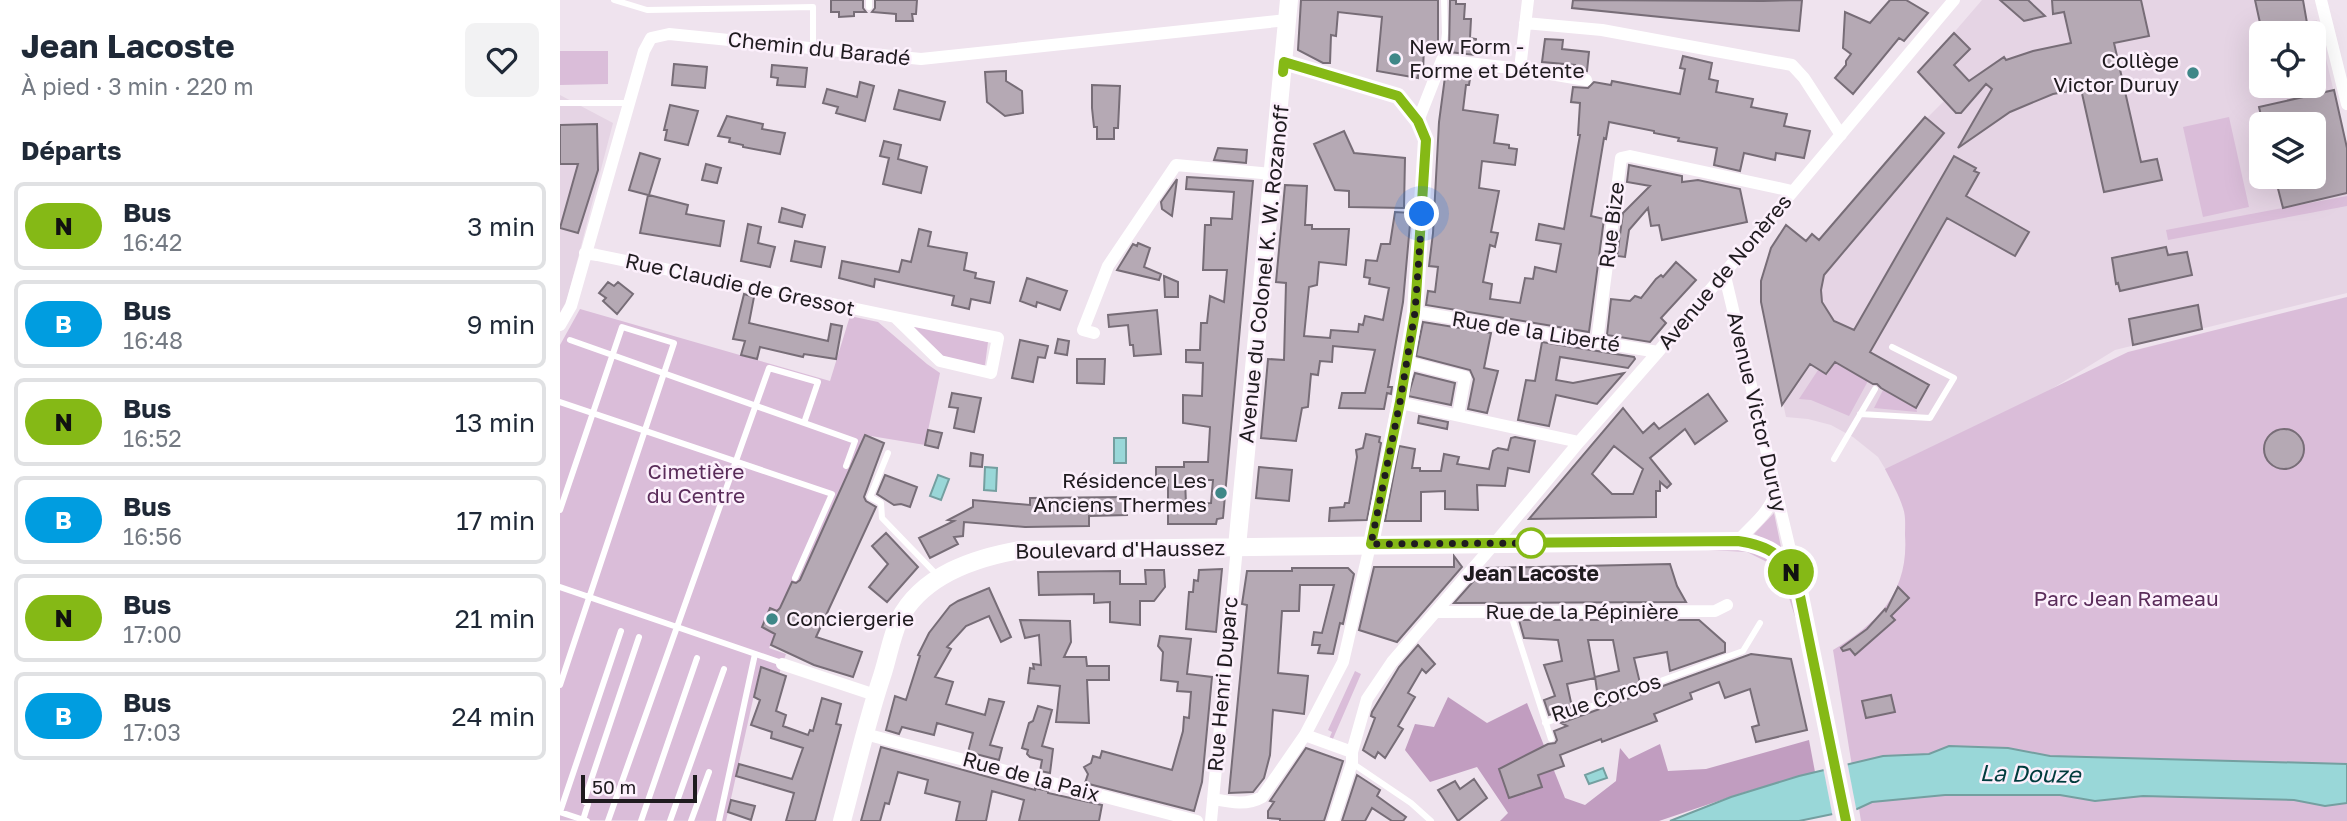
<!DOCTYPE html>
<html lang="fr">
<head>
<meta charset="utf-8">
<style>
	body { margin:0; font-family:"Golos Text",sans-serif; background:#f2f2f3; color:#1f2937; height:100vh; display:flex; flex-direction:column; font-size:26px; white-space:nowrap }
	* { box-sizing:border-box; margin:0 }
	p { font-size:23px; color:#747a83 }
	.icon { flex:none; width:38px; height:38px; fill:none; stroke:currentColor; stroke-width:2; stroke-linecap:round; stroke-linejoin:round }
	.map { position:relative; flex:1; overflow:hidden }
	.panel { display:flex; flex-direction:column; background:#fff; width:560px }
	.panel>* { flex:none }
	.badge { padding:0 14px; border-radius:23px; font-size:24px; line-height:46px }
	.fabs { position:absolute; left:1689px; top:21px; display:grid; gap:14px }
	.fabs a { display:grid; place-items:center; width:77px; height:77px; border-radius:10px; background:#fff; box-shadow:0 7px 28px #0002; font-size:35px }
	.scale { position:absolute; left:21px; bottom:18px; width:116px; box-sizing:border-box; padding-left:7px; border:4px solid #1f1b1f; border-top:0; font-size:19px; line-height:24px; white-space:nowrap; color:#1f1b1f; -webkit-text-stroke:5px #fcf0fc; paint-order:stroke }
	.you { position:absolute; width:35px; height:35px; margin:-18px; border:5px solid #fff; border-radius:50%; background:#1a73e8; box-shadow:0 0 0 10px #1a73e833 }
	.map>.badge { position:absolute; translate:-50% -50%; box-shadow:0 0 0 4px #fff }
	h2 { padding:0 21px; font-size:26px; line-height:63px }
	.round { display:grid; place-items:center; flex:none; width:74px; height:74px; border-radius:10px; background:#f2f2f3 }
	.head { display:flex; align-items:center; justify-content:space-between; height:119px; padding:0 21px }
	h1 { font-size:33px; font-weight:700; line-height:52px }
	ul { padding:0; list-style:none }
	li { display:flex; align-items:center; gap:21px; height:88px; margin:0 14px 10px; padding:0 7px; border:4px solid #e0e1e3; border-radius:10px }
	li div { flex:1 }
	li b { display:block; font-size:26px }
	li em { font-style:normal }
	li .badge { min-width:77px; font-weight:700; text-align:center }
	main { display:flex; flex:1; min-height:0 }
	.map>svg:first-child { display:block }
	.built { fill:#e5d4e4; fill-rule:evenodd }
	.green { fill:#dabdd9 }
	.forest { fill:#c19dc0 }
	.water { fill:#99d7d8; stroke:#749fa0; stroke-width:2 }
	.pier { fill:#efe3ee }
	.building { fill:#b5a9b4; stroke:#776d77; stroke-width:2; fill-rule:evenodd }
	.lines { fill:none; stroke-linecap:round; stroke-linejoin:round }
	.lane { stroke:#fff; stroke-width:6 }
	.street { stroke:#fff; stroke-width:12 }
	.secondary { stroke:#fff; stroke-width:18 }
	.line-casing { stroke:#fff; stroke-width:16 }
	.line { stroke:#85b916; stroke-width:10 }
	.walk { stroke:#1f1b1f; stroke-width:7; stroke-dasharray:0 12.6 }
	.poi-dot { fill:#3f8788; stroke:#fcf0fc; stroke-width:2.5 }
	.stop-dot { fill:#fff; stroke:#85b916; stroke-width:3.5 }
	.labels { text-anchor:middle; stroke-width:5; stroke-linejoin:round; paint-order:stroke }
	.poi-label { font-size:21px; fill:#1f1b1f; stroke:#fcf0fc; text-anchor:start }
	.street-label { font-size:21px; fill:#1f1b1f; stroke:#fcf0fc }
	.park-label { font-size:21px; fill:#5a2c5a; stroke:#fcf0fc }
	.stop-label { font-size:21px; font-weight:bold; fill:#1f1b1f; stroke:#fcf0fc }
	.water-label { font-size:23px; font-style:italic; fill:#003c3d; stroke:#fcf0fc }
</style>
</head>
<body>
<main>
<section class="panel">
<div class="head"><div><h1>Jean Lacoste</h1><p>À pied · 3 min · 220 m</p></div><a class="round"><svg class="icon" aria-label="heart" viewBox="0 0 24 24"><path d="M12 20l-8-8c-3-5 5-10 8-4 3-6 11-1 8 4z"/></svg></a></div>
<h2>Départs</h2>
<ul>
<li><span class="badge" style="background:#85b916;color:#111">N</span><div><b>Bus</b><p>16:42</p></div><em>3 min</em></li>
<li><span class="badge" style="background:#009de0;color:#fff">B</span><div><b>Bus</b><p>16:48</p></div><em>9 min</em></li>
<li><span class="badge" style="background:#85b916;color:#111">N</span><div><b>Bus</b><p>16:52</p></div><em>13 min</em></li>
<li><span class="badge" style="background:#009de0;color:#fff">B</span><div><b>Bus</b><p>16:56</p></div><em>17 min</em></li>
<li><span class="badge" style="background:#85b916;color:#111">N</span><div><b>Bus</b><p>17:00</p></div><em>21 min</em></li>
<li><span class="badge" style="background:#009de0;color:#fff">B</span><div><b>Bus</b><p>17:03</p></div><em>24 min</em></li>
</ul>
</section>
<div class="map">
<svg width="1787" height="821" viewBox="0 0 1787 821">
	<rect width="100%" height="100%" fill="#efe3ee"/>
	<path class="built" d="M1422 0H1743L1747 22 1757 20 1787 148V293L1555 350 1335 485 1318 457 1293 437 1271 425 1248 419 1226 417 1201 302V281L1211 248 1226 225 1236 232 1231 239 1242 246 1252 234 1259 239 1365 117 1367 118 1384 101 1372 58ZM1701 33H1754V86H1701ZM1701 124H1754V177H1701Z
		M0 95 53 123 7 300 0 313Z"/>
	<path class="green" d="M48 51V84L0 85V51Z
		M1669 117 1689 207 1643 217 1623 127Z
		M1787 196V206L1608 240 1606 230Z
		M1787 297V821H1301L1273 650C1318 623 1349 592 1345 535 1345 526 1346 516 1343 508 1339 495 1331 481 1325 469L1568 352Z
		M20 309 270 381 290 316 318 322 367 364 380 373 365 445 305 435 209 648 226 654 219 674 200 668 166 821 0 820V345Z
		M359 326 428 342 425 365 422 366 381 358 354 327Z
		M1275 363 1308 381 1289 416 1251 400 1239 399 1258 370 1267 375Z
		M1323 390 1356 408 1357 412 1314 408Z
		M1214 513 1221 547 1194 534Z
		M1177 548C1224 556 1230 581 1237 623L1224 582 1219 573 1207 562 1187 552 1148 550Z
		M795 671 801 674 772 741 769 739 772 732 768 730Z"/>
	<path class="forest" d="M888 697 927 723 967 703 1005 798 1025 805 1056 781 1060 748 1069 759 1100 744 1108 771 1146 769 1249 740 1255 772 1185 792 1099 821H940L948 813 917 767 870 782 845 750 855 724 874 727Z"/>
	<path class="water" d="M554 438H566V463H554Z
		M425 467 437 468 436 491 424 490Z
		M378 475 389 479 381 500 370 496Z
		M1389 746 1448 748 1490 756 1787 764V803L1765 806 1734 800 1583 796 1535 801 1500 795H1385L1312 802 1297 809 1239 821H1110L1171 797 1239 776 1323 756 1369 754Z
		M1043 768 1047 778 1029 784 1025 775Z"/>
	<path class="pier" d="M1287 761 1297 813 1273 818 1263 767Z"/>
	<path class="building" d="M271 0H303V8L306 12H294V16L279 17V12H271Z
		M315 0H357L356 14H352L353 21H336V14L312 12 315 8Z
		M741 0H878V46L864 45 863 73 858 72V78L817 71 822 17 778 12 776 36 771 35 770 63H763L738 50Z
		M890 0H896V4H905L904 19H911L910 38 916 39 915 55 889 52Z
		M1013 0 1203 1 1242 0 1239 31 1012 8Z
		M1330 0H1346L1368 13 1344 41 1339 38 1293 94 1275 78 1286 65V61L1291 54 1283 48 1285 12 1310 23Z
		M1440 0H1468L1485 16 1464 21Z
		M1492 0H1581L1589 36 1554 43 1581 162 1597 159 1602 180 1544 192 1521 89 1493 94 1450 112 1398 148 1432 89 1426 84 1401 113H1396L1358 72 1394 33 1410 49 1394 65 1409 81 1444 57 1446 60 1473 51 1511 43 1504 12 1493 14Z
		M1695 0H1743L1747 23 1702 32Z
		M985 39 1003 40 1002 49 1029 52 1027 71 1015 69V65L982 62Z
		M1123 56 1152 63 1149 79 1158 81 1156 92 1193 99 1191 107 1227 114 1224 126 1250 131 1244 158 1216 153 1215 160 1184 153 1180 171 1154 165 1157 148 1118 141 1119 138 1094 133V131L1049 122 1046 139 1044 138 1031 216 1044 219 1029 332 866 305 868 291 875 292 878 267 869 266 873 233 879 122 885 77 888 69 911 72 909 85H906L903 110 938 115 934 143 949 145V148L957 149 955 165 922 161 919 188 939 191 931 232 938 233 935 247 930 245 923 282 932 284 930 299 960 303 965 278 973 279 975 267 996 272 1001 244 976 240 979 224 1004 229 1020 135H1018L1020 103 1011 102 1013 87 1028 88 1034 82 1051 85 1052 81 1120 94 1125 69 1120 68Z
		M114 64 147 67 145 88 112 85Z
		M212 65 247 68 245 87 217 85 218 78 211 77Z
		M446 71V81L462 91 463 113 445 116 427 102 425 72Z
		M300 82 314 86 305 121 276 113 278 107 263 103 267 89 297 97Z
		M532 85 560 86 558 128H554V139H537V127H534L532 108Z
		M339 90 385 102 380 120 334 109Z
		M1774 90 1787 148V193L1723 208 1715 177H1754V124H1703L1699 107Z
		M110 105 138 111 128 145 105 140 107 130H104Z
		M167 116 203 124 202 129 225 133 220 154 183 147V145L169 142 170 138 158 136Z
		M1365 117 1384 133 1264 275 1261 290 1262 302 1274 321 1294 330 1394 156 1416 168 1414 171 1419 173 1406 196 1469 232 1455 256 1387 218 1310 352 1369 385 1356 408 1321 388 1317 384H1313L1275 362 1266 374 1250 364 1222 405 1201 302V281L1211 248 1226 225 1246 241 1252 234 1259 240Z
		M37 124 38 170 18 233 0 228 18 164H0V125Z
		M784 131 794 153 845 158 844 208 789 207V191L775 190 754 144Z
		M324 141 341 145 338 159 367 167 361 193 323 184 329 158 320 156Z
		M658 148 687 150 686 163 654 160Z
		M80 153 100 159 89 195 128 205 126 214 164 221 160 246 80 233 88 195 69 190Z
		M146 164 161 168 157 183 142 180Z
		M1069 165 1122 176V182L1138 180 1180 189 1187 222 1102 240 1099 225 1091 226 1088 208 1069 230 1065 257 1057 256 1063 213 1090 186 1067 182Z
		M627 177 693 181 663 518 657 519 656 524H608V480H596V467H624V462H648L650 427 623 423V395L642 396 643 363 626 362V350H640L641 323H647L650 296 664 302 667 270H643L645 225H651V218L672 219 674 192 626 189ZM625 480H653L651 503 626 504Z
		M617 179 615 194 612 216 602 209 601 202Z
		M725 185 747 186 745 225H752V229H789L786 265 759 262 757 285 749 287 744 336 770 338 771 330 798 332 799 324 803 325 805 316 823 320 829 288 809 284 810 278 804 277 806 260 817 261 821 244H830L835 212 851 213 843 302 828 387H832L831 394 827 393 824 409 779 408 782 393H805L815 350 773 346 772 362 760 361 758 375 751 374 748 407 742 408 736 441 701 438 708 359 724 360 726 283 716 282Z
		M222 208 245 215 242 227 219 222Z
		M188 224 201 227 198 243 215 247 210 267 181 261Z
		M359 229 371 232 368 246 407 253 404 270 416 273 415 278 434 282 430 303 411 299 409 309 392 305 394 296 315 279 314 287 279 278 282 261 339 272 342 260 351 262Z
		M235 241 265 247 261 267 231 261Z
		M578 243 590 248 584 267 601 274 599 280 557 270 573 244 577 246Z
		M1606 247 1608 255 1627 252 1632 275 1560 291 1558 283 1556 284 1552 258Z
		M1116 262 1136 280 1101 318 1106 323 1090 342 1047 335 1051 299 1070 301 1075 296 1081 298 1096 279 1101 275 1103 277Z
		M604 276 618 282V297H605Z
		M467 278 507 291 500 310 477 302 476 307 460 301Z
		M48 282 54 286 58 282 73 294 57 314 43 301 46 298 39 293Z
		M184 294 194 297 189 323 268 341 271 324 282 326 276 359 244 354 243 357 200 347 197 359 181 355 185 341 173 339Z
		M1638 305 1642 329 1573 345 1569 319Z
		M597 310 601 354 574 356 573 345H570L568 325 549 327 548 315Z
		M863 322 931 333 924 368 938 371 927 413 908 409 914 379 910 370 856 356Z
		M498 339 509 341 507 355 495 353Z
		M460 340 488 346 485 358 478 357 473 382 452 378Z
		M982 342 1074 357 1075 359 1068 368 1000 357 996 380 1013 383 1064 373 1037 404 996 395 989 426 958 420 966 380 975 381Z
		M517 359H545L544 384 517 383Z
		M855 373 895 383 891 405 848 396Z
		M392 393 421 398 414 432 394 428 398 408 389 407Z
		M1148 394 1167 421 1135 444 1125 429 1090 458 1111 484 1107 488 1100 482V491H1096V517L969 519 1063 408 1083 433 1094 423 1099 429ZM1054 446 1083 469 1073 494H1052L1032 474Z
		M859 416 888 422 887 429 858 423Z
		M1704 449a20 20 0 1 1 40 0a20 20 0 1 1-40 0Z
		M368 430 382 433 378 448 365 445Z
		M806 434 820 437 819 442 821 443 807 520 769 521 770 508 784 507 785 503H789L797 457 796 450 803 448Z
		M305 435 324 443 304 497 306 501 316 507 256 637 302 652 293 677 254 665 211 645 215 634 202 627 210 608 217 611 220 608 232 582 236 583 240 580Z
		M955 437 975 441 969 472 948 468 945 486 917 485 918 510 885 509V491L861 492V521H825L839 446 855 449 852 468H860V471H881L884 454 899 457 897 464 929 469 933 451 938 448 948 450 951 438Z
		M411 453 423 455 422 467 410 466Z
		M699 467 732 470 729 501 696 498Z
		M325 475 357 487 350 507 341 504 334 505 317 494Z
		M566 497 567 515 529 516V526L465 527 404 522 403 536 394 537 398 544 370 558 359 538 394 521 388 520 413 507V500L470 505V498Z
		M326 533 358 567 327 602 309 587 328 564 312 546Z
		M894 556 902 567 837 642 799 630 814 567H894Z
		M1110 564 1117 586 1126 602 894 603 925 568Z
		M732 568H788L794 574 783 624 780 623 773 654 758 653 760 645H752L754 632 762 633 774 585H740L739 611H722L718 673 748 676 744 714 713 710 710 755 704 778 693 792 669 793 687 605 682 604 687 571H732Z
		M662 569 656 632 626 629 629 592H633L634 580 638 581 639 570Z
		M585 570H604L605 587 594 601H580V625L550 622V602L534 603V594L479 595 478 572 560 571V584H586Z
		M1338 587 1349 598 1331 616 1335 620 1295 655 1290 649 1283 651 1281 648 1307 629 1325 609 1326 611Z
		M429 588 451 637 441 642 429 616 406 626 387 647 391 649 375 677 393 682 386 704 425 715 429 699 444 702 430 745 442 748 439 760 408 752 413 733 377 723 374 735 342 727 339 734 326 730 335 696 346 700 360 656 358 655 369 633 390 606 398 601Z
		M460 620 510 621 511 642 504 657H526L527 666H549V680H527L529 723 496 722 500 686 468 683 470 668 474 669 473 664 481 665 479 635 465 638Z
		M959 620H1139L1165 643V652L1110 671 1107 652 1074 658 1080 683 1038 698 1035 677 1059 671 1053 640H1028L1035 678 1007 684 1012 707 989 715 984 700 995 696 984 665 1002 661 998 640 964 638Z
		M600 636 631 639 627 674 652 677 642 782 634 811 525 783 528 774 524 767 531 763 533 756 540 758 542 751 612 770 623 731 624 717 629 718 631 692 617 691 618 682 601 680 603 652 598 646Z
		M858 645 875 664 866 673 862 669 848 693 855 697 838 726 843 729 825 758 818 752 815 758 803 750 815 718 811 716 812 712 839 667Z
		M1191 654 1231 659 1247 730 1196 742 1192 727 1199 725 1190 689 1165 698 1159 682 1130 693 1132 699 1094 714 1097 721 1042 742 1041 739 1000 755 1004 766 978 775 982 787 949 798 939 769 988 744 995 743 997 740 994 731 1007 726 1001 723Z
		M201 667 226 676 216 711 226 715 223 726 248 735 250 730 253 731 262 698 281 704 276 724 281 725 255 821H226L234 793 176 776 179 764 232 779 243 748 211 738 212 732 191 725 200 700 194 697Z
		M1331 695 1335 712 1306 718 1302 701Z
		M478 706 492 710 482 746 493 749 490 773 480 771 482 760 470 757 467 754 468 750 462 748 469 723 473 721Z
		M321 747 475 790V788L488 791V793L542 805 539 821H459L464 800 432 791 426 821H396L400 802 365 793 368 780 338 772 329 804 325 803 320 821H301Z
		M746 748 783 761 764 821H720V819L708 818V811L714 802 710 801Z
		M797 775 820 790 817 796 846 817 843 821H832L812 808 805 821H782Z
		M914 779 927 798 898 821 878 790 895 781 900 789Z
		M171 800 195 806 191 820 168 812Z"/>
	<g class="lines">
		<path class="lane" d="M54 0 87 10 253 7V48
			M309 0V7
			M882 60 885 33 884 0
			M0 103H69
			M10 340 295 441 286 466
			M0 402 272 494 235 578
			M1300 414 1370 418 1394 378 1332 347
			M328 453 310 497 321 503 322 518 378 576
			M1274 459 1315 389
			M0 510 62 327 114 343 0 685
			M0 587 117 627 48 821
			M950 612 991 739
			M222 663 117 627 209 368 258 382 244 423
			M985 723 1183 651 1200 623
			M792 763 851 803 871 821
			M23 820 28 804 24 801 79 637
			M27 821 0 812 61 631
			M81 821 137 658
			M110 821 164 669
			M131 821 149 772
			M159 821 195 654"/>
		<path class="street" d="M1761 0 1787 104
			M965 23 1042 30 1232 65 1244 78 1281 135
			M960 69 968 0
			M858 121 882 60 960 69 1026 80
			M25 253 37 255 335 317 438 338 431 373 380 361 335 317
			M1164 272 1236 575
			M855 312 1098 352
			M0 325 11 306 84 51 91 38 109 34 361 59 727 20
			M534 333 523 330 548 266 616 165 713 174
			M1037 341 1061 158 1070 156 1232 191
			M846 362 905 377 898 415
			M840 403 1019 442
			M1178 541C1191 526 1212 511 1215 491
			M876 612 1155 611 1167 605
			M222 664 315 695
			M305 734 637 821
			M745 735 792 752
			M653 799C669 802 687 806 702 797L745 735 783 662 815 524 855 312 866 159V140L858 121 838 96 724 62
			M651 821 677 547
			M773 821 792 763V752L807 699 832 662 935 543 1019 442 1098 352 1394 0"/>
		<path class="secondary" d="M677 547 729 0
			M282 821C295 773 306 724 322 676 328 658 331 638 339 620 362 575 414 558 460 550L1178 541C1212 546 1223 556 1238 586L1286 821"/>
	</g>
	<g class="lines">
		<defs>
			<path id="line" d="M723 72 724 62 838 96 858 121 866 140 855 312 840 402 811 544 1178 541C1212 546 1223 556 1238 586L1286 821"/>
		</defs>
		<use href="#line" class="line-casing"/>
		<use href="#line" class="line"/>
		<path class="walk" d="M862 214 855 312 840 402 811 544 979 543H971"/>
	</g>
	<g class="poi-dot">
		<circle cx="835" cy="59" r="7"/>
		<circle cx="1633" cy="73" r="7"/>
		<circle cx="661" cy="493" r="7"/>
		<circle cx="212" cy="619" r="7"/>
	</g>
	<circle class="stop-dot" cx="971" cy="543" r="14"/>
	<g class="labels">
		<g class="poi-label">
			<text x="849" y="54">New Form -<tspan x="849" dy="24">Forme et Détente</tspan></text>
			<text x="1619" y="68" text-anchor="end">Collège<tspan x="1619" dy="24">Victor Duruy</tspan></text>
			<text x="647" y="488" text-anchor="end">Résidence Les<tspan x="647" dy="24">Anciens Thermes</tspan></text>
			<text x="226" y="626">Conciergerie</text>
		</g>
		<g class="street-label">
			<text transform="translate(259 49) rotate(6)" y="7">Chemin du Baradé</text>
			<text transform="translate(1052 225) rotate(-83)" y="7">Rue Bize</text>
			<text transform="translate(1165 272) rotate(-50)" y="7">Avenue de Nonères</text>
			<text transform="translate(704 274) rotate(-84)" y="7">Avenue du Colonel K. W. Rozanoff</text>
			<text transform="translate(180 285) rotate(12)" y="7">Rue Claudie de Gressot</text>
			<text transform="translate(976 332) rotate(9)" y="7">Rue de la Liberté</text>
			<text transform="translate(1197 412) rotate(77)" y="7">Avenue Victor Duruy</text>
			<text transform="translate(560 550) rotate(-1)" y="7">Boulevard d'Haussez</text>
			<text x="1022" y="619">Rue de la Pépinière</text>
			<text transform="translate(663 684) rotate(-85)" y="7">Rue Henri Duparc</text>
			<text transform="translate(1046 698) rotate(-18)" y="7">Rue Corcos</text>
			<text transform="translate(471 777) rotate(15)" y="7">Rue de la Paix</text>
		</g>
		<g class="park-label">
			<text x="136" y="479">Cimetière<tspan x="136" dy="24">du Centre</tspan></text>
			<text x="1566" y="606">Parc Jean Rameau</text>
		</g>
		<g class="stop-label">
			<text x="971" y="581">Jean Lacoste</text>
		</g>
		<g class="water-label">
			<text transform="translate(1470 774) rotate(1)" y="8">La Douze</text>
		</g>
	</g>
</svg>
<div class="fabs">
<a><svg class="icon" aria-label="locate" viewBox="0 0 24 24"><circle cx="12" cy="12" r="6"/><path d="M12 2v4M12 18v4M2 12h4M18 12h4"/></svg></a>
<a><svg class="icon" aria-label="layers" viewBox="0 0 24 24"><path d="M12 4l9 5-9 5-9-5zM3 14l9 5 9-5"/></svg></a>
</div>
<div class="scale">50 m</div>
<div class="you" style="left:862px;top:214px"></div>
<b class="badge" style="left:1231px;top:572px;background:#85b916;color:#111">N</b>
</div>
</main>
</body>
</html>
